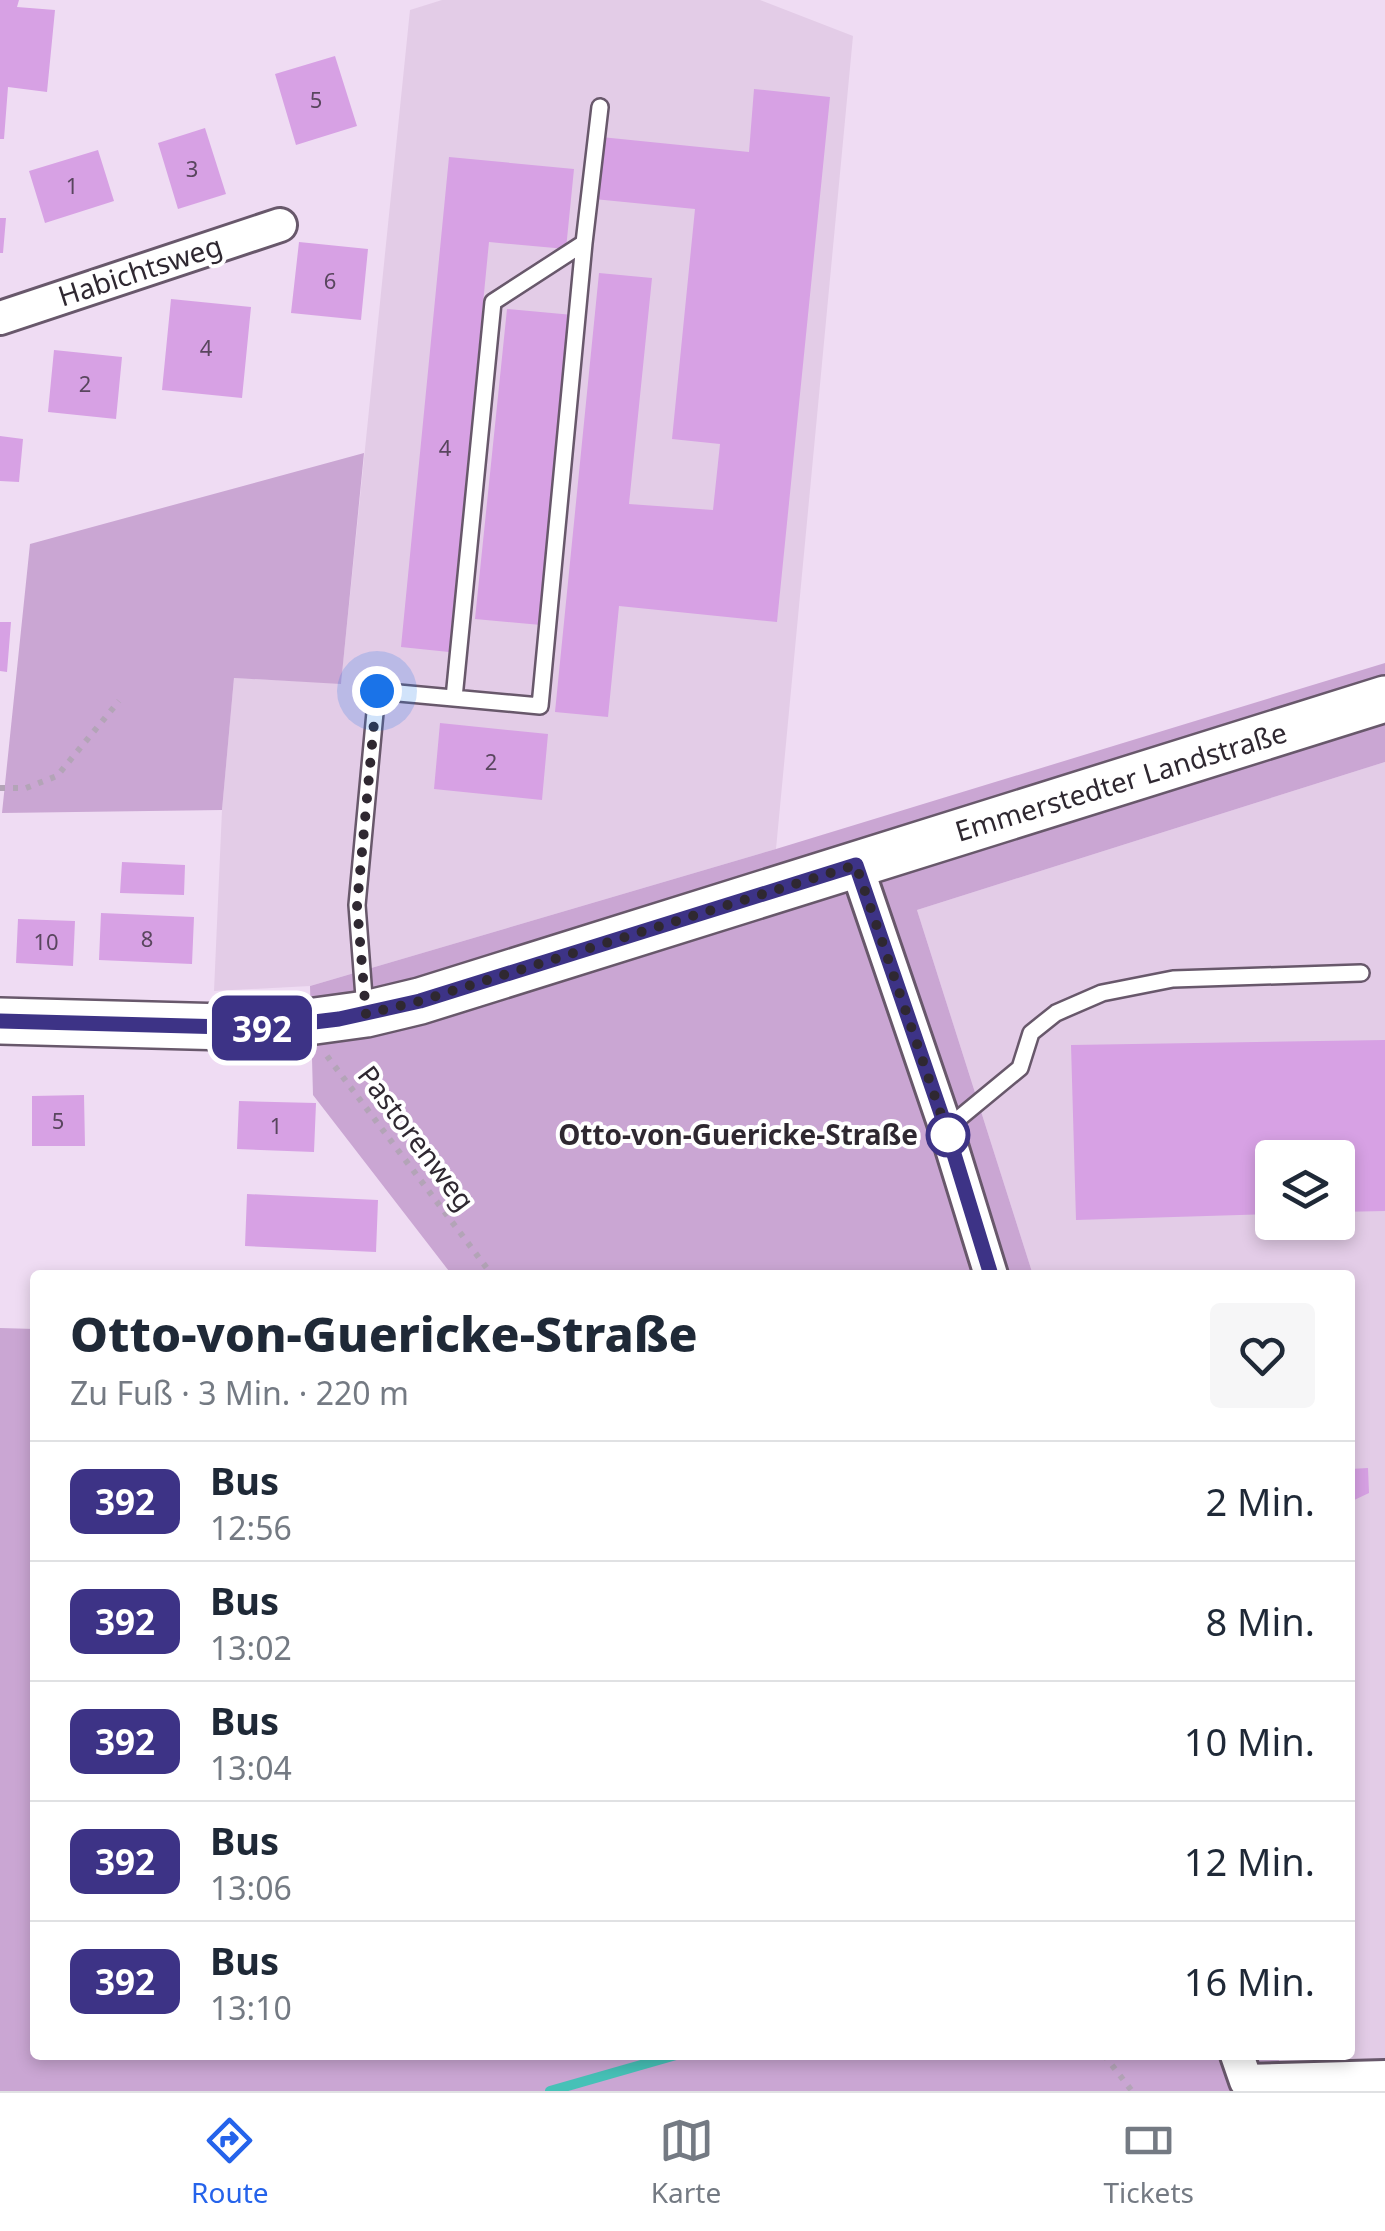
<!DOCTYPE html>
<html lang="de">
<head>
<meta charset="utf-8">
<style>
	body { margin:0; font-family:"Noto Sans",sans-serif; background:#f6f6f7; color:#1f2937; height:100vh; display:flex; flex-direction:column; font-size:38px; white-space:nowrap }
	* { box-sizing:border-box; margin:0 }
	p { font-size:32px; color:#747a83 }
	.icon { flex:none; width:55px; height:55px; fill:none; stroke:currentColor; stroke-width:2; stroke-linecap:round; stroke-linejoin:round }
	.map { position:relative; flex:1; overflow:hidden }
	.panel { position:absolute; left:30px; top:1270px; width:1325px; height:790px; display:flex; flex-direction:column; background:#fff; border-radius:10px; box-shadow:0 5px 15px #0003 }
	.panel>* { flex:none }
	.badge { padding:0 20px; border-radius:15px; font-size:35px; line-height:65px }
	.controls { position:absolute; left:1255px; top:1140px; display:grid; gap:20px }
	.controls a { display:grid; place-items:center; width:100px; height:100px; border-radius:10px; background:#fff; box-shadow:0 5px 15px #0003; font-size:50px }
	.you { position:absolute; width:50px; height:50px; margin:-25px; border:8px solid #fff; border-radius:50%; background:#1a73e8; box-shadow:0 0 0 15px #1a73e833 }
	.map>.badge { position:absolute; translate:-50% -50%; box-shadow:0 0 0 5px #fff }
	.round { display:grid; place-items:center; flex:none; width:105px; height:105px; border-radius:10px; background:#f6f6f7 }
	.headline { display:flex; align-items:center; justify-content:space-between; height:170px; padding:0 40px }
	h1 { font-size:48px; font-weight:800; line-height:75px }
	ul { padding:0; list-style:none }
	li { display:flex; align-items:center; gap:30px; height:120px; padding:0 40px; border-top:2px solid #e0e1e3 }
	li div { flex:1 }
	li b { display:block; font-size:38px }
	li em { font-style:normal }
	li .badge { min-width:110px; font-weight:700; text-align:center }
	.dock { display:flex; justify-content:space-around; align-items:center; height:140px; border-top:2px solid #e0e1e3; background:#fff; font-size:28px; color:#747a83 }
	.dock a { display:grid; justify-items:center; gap:5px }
	.dock .active { color:#2563eb }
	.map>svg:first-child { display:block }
	.built { fill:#e3cce7; fill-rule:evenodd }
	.green { fill:#caa6d3 }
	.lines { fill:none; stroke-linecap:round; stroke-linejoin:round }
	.stream { stroke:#46c1b7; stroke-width:10 }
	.building { fill:#d7a1e4 }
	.lane-casing { stroke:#68586b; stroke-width:20 }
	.street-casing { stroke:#68586b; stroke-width:38 }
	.secondary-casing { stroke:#68586b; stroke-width:50 }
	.path { stroke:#b3a4b7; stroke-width:6; stroke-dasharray:5 8; stroke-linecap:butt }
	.lane { stroke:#fff; stroke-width:15 }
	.street { stroke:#fff; stroke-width:32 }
	.secondary { stroke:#fff; stroke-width:45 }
	.line-casing { stroke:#fff; stroke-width:22 }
	.line { stroke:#3d3386; stroke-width:15 }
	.walk { stroke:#2f2831; stroke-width:10; stroke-dasharray:0 18 }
	.stop-dot { fill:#fff; stroke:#3d3386; stroke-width:5 }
	.labels { text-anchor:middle; stroke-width:8; stroke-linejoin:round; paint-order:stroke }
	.number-label { font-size:22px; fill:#59465e }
	.street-label { font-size:28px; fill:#2f2831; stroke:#fff }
	.stop-label { font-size:28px; font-weight:bold; fill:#2f2831; stroke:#fff; text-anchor:end }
</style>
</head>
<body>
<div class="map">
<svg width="1385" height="2091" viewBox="0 0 1385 2091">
	<rect width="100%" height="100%" fill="#efdcf3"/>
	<path class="built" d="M442 0H760L853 36 776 849 310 986 214 991 222 810 234 678 341 683 410 10Z
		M1385 762V2091H1291L1277 2055H1350V1275H1033L917 910ZM1272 1158H1338V1222H1272Z"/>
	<path class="green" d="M364 453 341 684 234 678 222 810 2 813 30 544Z
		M1385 663V762L917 910 1033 1275H452L313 1095 310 986 776 849Z
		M0 1328 35 1329V2055H1277L1291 2091H0Z"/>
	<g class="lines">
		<path class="stream" d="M550 2091 676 2055"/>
	</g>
	<path class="building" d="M0 0H19L17 7 55 10 47 92 8 87 4 139H0Z
		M335 56 357 126 296 145 275 74Z
		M754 89 830 97 777 622 619 606 608 717 555 712 599 273 652 278 629 504 713 510 720 444 672 439 695 209 594 199 601 137 749 152Z
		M205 128 226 194 178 209 158 143Z
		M98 150 114 201 45 223 29 171Z
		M449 157 574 169 566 249 489 242 449 652 401 647Z
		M0 218H6L3 253H0Z
		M299 242 368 249 361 320 291 313Z
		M171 299 251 307 242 398 162 390Z
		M507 309 573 315 541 625 475 619Z
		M54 350 122 357 116 419 48 412Z
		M0 436 23 439 19 482 0 481Z
		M0 622H11L7 672 0 671Z
		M440 723 548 734 542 800 434 789Z
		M122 862 185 865 184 895 120 893Z
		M101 913 194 917 192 964 99 960Z
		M18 919 75 921 73 966 16 963Z
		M1385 1040V1211L1338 1212V1158H1272V1214L1076 1220 1071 1045Z
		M84 1095 85 1146H32V1096Z
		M239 1101 316 1103 314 1152 237 1149Z
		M247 1194 378 1200 376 1252 245 1246Z
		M1368 1468 1369 1493 1350 1502V1469Z"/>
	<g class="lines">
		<defs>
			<path id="lane" d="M454 698 493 302 584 243 600 107
				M365 1010 357 905 377 691 540 706 584 243
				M946 1129 1020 1068 1031 1033 1056 1013 1102 993 1173 979 1361 973"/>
			<path id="street" d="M0 318 280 225
				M856 865 946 1129 991 1275
				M1237 2055 1246 2081 1385 2077"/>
			<path id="secondary" d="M0 1021 264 1028 366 1014 420 1001 1385 699"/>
		</defs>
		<use href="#lane" class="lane-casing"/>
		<use href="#street" class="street-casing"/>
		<use href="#secondary" class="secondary-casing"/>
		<path class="path" d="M0 788H26L57 776 119 701
			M327 1056 492 1275
			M1104 2055 1132 2091"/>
		<use href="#lane" class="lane"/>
		<use href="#street" class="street"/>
		<use href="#secondary" class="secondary"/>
	</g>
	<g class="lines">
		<defs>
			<path id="line" d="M0 1021 264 1028 339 1019 420 1001 856 865 946 1128 991 1275"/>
		</defs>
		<use href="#line" class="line-casing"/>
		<use href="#line" class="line"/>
		<path class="walk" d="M377 691 357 905 366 1014 420 1001 856 865 948 1135"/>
	</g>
	<circle class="stop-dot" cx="948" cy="1135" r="20"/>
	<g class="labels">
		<g class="number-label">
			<text x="316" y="108">5</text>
			<text x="192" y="177">3</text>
			<text x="72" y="194">1</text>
			<text x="330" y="289">6</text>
			<text x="206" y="356">4</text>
			<text x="85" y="392">2</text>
			<text x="445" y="456">4</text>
			<text x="491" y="770">2</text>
			<text x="147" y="947">8</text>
			<text x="46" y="950">10</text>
			<text x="58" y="1129">5</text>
			<text x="276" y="1134">1</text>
		</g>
		<g class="street-label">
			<text transform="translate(140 271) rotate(-18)" y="10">Habichtsweg</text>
			<text transform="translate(1121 782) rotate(-17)" y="10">Emmerstedter Landstraße</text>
			<text transform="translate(416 1138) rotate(53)" y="10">Pastorenweg</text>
		</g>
		<g class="stop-label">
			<text x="918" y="1145">Otto-von-Guericke-Straße</text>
		</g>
	</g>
</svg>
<div class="controls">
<a><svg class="icon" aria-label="layers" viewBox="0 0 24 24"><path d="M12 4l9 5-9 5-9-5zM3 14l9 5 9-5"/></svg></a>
</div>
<div class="you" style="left:377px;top:691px"></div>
<b class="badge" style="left:262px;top:1028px;background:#3d3386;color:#fff">392</b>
<section class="panel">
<div class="headline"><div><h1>Otto-von-Guericke-Straße</h1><p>Zu Fuß · 3 Min. · 220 m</p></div><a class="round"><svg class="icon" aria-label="heart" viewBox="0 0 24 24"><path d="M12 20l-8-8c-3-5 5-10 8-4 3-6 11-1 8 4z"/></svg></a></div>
<ul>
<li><span class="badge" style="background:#3d3386;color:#fff">392</span><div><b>Bus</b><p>12:56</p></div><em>2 Min.</em></li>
<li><span class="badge" style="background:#3d3386;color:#fff">392</span><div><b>Bus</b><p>13:02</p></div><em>8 Min.</em></li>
<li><span class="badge" style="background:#3d3386;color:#fff">392</span><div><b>Bus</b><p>13:04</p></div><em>10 Min.</em></li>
<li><span class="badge" style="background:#3d3386;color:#fff">392</span><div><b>Bus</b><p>13:06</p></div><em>12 Min.</em></li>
<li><span class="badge" style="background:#3d3386;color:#fff">392</span><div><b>Bus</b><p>13:10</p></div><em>16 Min.</em></li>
</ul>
</section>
</div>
<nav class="dock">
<a class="active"><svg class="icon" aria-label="directions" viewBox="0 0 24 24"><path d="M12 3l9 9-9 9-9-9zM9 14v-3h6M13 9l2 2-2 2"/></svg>Route</a>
<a><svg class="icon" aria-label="map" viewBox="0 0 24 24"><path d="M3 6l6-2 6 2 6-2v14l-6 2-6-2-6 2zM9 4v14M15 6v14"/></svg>Karte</a>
<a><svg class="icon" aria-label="tickets" viewBox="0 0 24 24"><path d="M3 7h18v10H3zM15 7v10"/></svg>Tickets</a>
</nav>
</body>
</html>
